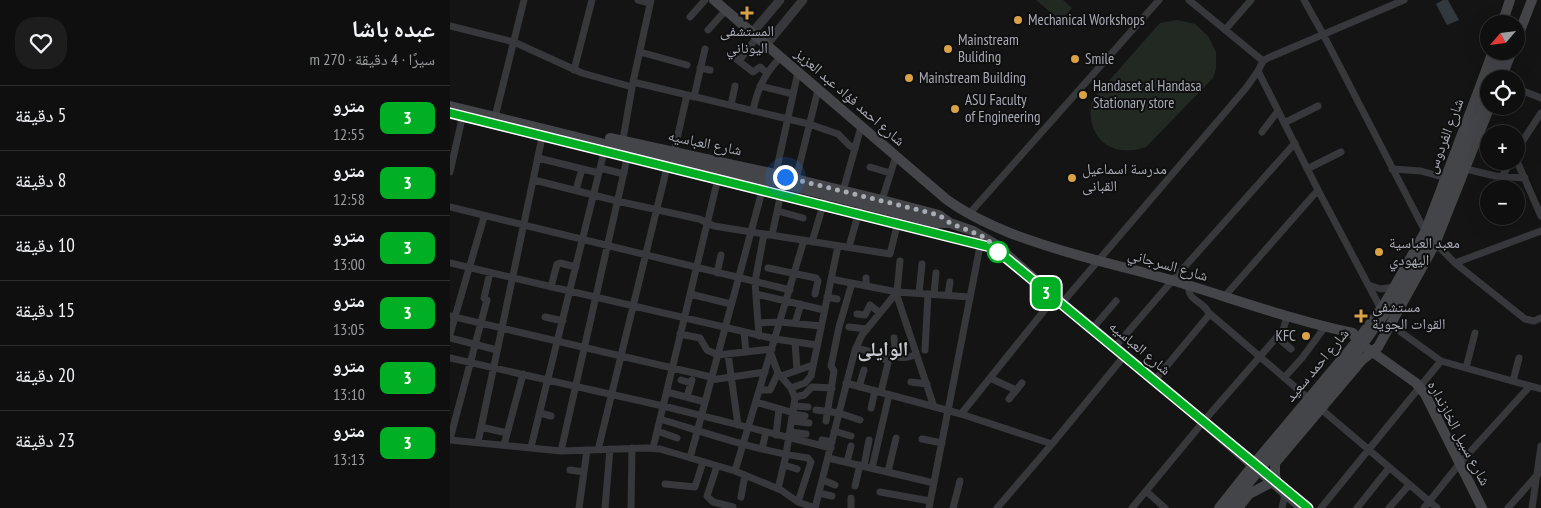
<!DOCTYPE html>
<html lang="ar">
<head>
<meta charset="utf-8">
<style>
	body { margin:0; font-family:"PT Sans Narrow","Noto Naskh Arabic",sans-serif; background:#1d1d1e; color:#f1f3f6; direction:rtl; height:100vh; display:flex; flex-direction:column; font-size:19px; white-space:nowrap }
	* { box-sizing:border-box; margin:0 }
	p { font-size:16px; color:#9b9c9f }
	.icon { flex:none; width:28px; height:28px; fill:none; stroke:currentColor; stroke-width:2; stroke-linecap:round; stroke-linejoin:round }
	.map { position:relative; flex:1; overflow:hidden; direction:ltr }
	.side { display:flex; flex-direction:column; background:#0f0f10; width:450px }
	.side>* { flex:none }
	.badge { padding:0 10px; border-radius:8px; font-size:18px; line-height:32px }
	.needle { width:32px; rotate:242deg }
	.buttons { position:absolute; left:1030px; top:15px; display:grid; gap:10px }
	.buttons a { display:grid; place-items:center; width:45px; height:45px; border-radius:50%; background:#0f0f10; box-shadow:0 5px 20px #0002,0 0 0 1px #2f2f30; font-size:25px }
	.you { position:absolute; width:25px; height:25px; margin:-12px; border:4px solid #fff; border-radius:50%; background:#1a73e8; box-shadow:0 0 0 8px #1a73e833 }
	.map>.badge { position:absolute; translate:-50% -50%; box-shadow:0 0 0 2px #fff }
	.round { display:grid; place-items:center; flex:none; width:52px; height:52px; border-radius:20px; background:#1d1d1e }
	.headline { display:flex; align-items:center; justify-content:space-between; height:85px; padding:0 15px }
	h1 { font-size:24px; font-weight:700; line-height:38px }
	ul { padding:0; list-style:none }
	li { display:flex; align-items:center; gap:15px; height:65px; padding:0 15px; border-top:1px solid #2f2f30 }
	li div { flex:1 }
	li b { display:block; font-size:19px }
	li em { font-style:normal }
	li .badge { min-width:55px; font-weight:700; text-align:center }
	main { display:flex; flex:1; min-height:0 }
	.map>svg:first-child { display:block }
	.green { fill:#222923 }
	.water { fill:#31383e }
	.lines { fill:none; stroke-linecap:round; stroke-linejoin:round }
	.minor { stroke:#37383b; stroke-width:7 }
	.tertiary { stroke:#37383b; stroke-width:9 }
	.secondary { stroke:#434549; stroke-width:10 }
	.secondary-bridge { stroke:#434549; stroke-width:10 }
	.line-casing { stroke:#fff; stroke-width:11 }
	.line { stroke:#00af23; stroke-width:8 }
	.walk { stroke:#a7abb4; stroke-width:5; stroke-dasharray:0 9 }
	.poi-dot { fill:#daa247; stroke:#0f0f10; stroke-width:2 }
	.stop-dot { fill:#fff; stroke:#00af23; stroke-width:2.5 }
	.labels { text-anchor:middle; stroke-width:4; stroke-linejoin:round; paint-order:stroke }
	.poi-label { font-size:15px; fill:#a7abb4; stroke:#0f0f10; text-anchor:start }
	.street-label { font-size:15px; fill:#a7abb4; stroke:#0f0f10 }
	.district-label { font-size:20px; font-weight:bold; fill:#c7cad0; stroke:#0f0f10 }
</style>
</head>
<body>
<main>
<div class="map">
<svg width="1091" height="508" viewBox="0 0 1091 508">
	<rect width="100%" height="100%" fill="#141415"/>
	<path class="green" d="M586 0H613L622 8 611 21Z
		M727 20 745 24 758 36 766 52V69L763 78 696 147C661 160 634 136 642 100L710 23Z"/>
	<path class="water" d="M993 0H998L1009 20 997 25 986 4Z"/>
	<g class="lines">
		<path class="minor" d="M188 0 200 3
			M739 0 813 61
			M854 0 873 34 976 233
			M240 17 255 0
			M0 26 64 42 132 73 182 87
			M258 30 276 10
			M775 30 801 0
			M190 52 237 65
			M281 55 303 72 310 67 317 73
			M289 61 307 37
			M250 68 260 70
			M124 70 142 0
			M808 71 868 190 931 309
			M183 82 359 124 388 134 399 145 405 149
			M310 86 343 94
			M1066 88 1091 98
			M244 97 255 49
			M281 105 285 86
			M303 111C307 89 315 72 331 57
			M45 117 74 0
			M834 123 868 106
			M812 132 828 111
			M172 145 183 82 201 0
			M1066 151 1091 113
			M224 152 237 95
			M88 158 149 173
			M1066 159 1091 216
			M420 167 440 173
			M150 168 174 174
			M857 169 891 152
			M942 169 971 171 996 178
			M1016 169 1045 176 1075 178
			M0 172 14 110
			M325 177 348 72
			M1052 177 1061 161
			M346 179 368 90
			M84 180 167 201 249 219 264 226 440 254 450 214
			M126 190 132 169
			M393 191 411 127
			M432 200 446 156
			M0 207 340 290
			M328 211 353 218
			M519 214 709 0
			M322 235 333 184
			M983 241 1005 263 1075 319 1084 321 1091 318
			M362 242 376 195
			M399 247 411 204
			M0 263 325 339 367 345
			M1005 263 1091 231
			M318 268 366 278 368 281 365 294
			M267 273 271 255
			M381 279 447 292 520 297
			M918 285 931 289 944 287
			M416 286V278
			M101 287 107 264 110 263 126 267
			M446 293 484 407
			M469 293 472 264
			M240 294 281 304
			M306 294 374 310
			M484 294 486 273
			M498 295 500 282
			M377 297 387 299
			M774 297 868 190
			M612 303 796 88 808 71 813 61 818 58 954 0
			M759 313 858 398
			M407 314 415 315 420 305 430 313
			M0 316 261 377
			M95 317 113 321
			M308 323 330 322 371 326
			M345 323 351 304
			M941 325 991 361 1091 389
			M399 327 417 329
			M643 328 666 301
			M294 332 296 352
			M0 334 34 217
			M230 334 250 338 257 350 268 355 322 349
			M309 336 305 282 314 234
			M827 337 841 349
			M0 338 47 350
			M444 338 446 357
			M345 342 347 370
			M665 347 722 281 845 143
			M406 348 421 352
			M475 350 478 294
			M278 354 288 425
			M321 354 328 373 341 388 345 398 336 455 328 489
			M0 358 213 406 381 448
			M434 359 437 355C446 358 459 359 466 354
			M1016 368 1025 333
			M331 376 363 365
			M540 378 566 390
			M834 378 852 358 875 327
			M231 380 241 383
			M261 380 315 372
			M705 380 759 315C757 302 736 301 739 286
			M1063 381 1069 358
			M461 382 477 384
			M396 383 511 414 602 444
			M409 387 414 370
			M341 388 355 383 361 376 388 246
			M310 390H320L328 373
			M217 392 255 402
			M431 392 438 363
			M237 397 242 380
			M345 397 354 395 362 387 382 388
			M559 399 572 383
			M306 402 344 413
			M345 406 358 407
			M421 408 425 391
			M871 409 987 508
			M366 410 389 413 410 420
			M90 413 101 416
			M343 414 355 416
			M511 414 605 297
			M210 419C259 434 308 451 358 458L361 462 348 502
			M342 421 359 423
			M376 421 384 371 381 366 389 327 402 283
			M31 427 57 433
			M207 431 227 438
			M384 431 401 436
			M340 432 356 434
			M326 435 329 409
			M0 439 37 300 34 298 40 273
			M472 439 492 443
			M0 440 111 451 196 448 210 449 285 471 331 490 348 502 365 508
			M372 440 382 442
			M28 442 94 128
			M54 445 73 374
			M81 447 156 144
			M203 448 270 170
			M312 449 316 432
			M148 450 219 159
			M111 451 179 150
			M240 458 315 180
			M378 458 484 483
			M397 462 401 446
			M334 465 347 469
			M267 466 257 496 263 502 283 507
			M414 466 419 440
			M422 468 439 395
			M120 470 134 472
			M285 471 354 240
			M438 472 446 438
			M373 480 385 485
			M215 484 245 487 253 462
			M405 486 410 465
			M696 491 715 508
			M430 492 480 501
			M369 493 382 496
			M291 497 295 475
			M129 508 137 450
			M155 508 160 449
			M181 508 182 448
			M365 508 405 350 412 335 447 292 450 261
			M401 508V498
			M479 508 532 236
			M503 508 510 481
			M547 508 602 444 675 355
			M682 508 753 422 833 330 837 317
			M832 508 835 494
			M871 508 991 361
			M907 508 939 468
			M939 508 959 485
			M974 508 1010 463 1080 386
			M1058 508 1088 474
			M1082 508 1091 446"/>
		<path class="tertiary" d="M302 33 330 0
			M316 45 353 0"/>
		<path class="secondary" d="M264 0 496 199C516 214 538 224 560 233 612 253 667 265 721 280 782 298 841 320 903 333L907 341 966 383 975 394 1032 508
			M1052 24 1060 0
			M1066 41 1082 0
			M1042 79 1051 51
			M1051 79 1062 51
			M0 106 179 150 333 184 487 223H500L523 231 545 244 605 297 705 380 852 508
			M160 138 325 174 432 200 489 215 500 223
			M829 487 825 476V463L912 360 928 347 985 244 1040 106
			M769 508 803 465 907 341 931 309 942 291 975 232 1031 84 1043 51
			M788 508 799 494 822 482"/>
		<path class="secondary-bridge" d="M778 508 910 348 946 298 975 245 1028 119 1039 90"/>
	</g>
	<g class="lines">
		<defs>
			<path id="line" d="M0 113 544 248 858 508"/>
		</defs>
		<use href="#line" class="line-casing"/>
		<use href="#line" class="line"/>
		<path class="walk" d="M335 177 489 215 500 223 532 236 556 254 548 252"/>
	</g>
	<g class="poi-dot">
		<path d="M294.5 5.5h5v5h5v5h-5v5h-5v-5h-5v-5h5z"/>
		<circle cx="568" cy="20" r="5"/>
		<circle cx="498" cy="49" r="5"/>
		<circle cx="625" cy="59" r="5"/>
		<circle cx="459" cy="78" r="5"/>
		<circle cx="633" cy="95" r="5"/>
		<circle cx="505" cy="109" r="5"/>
		<circle cx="622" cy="178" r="5"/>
		<circle cx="929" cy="252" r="5"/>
		<path d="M908.5 308.5h5v5h5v5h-5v5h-5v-5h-5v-5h5z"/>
		<circle cx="856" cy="336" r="5"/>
	</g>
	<circle class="stop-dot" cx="548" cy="252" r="10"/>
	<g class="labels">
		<g class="poi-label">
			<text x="578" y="25">Mechanical Workshops</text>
			<text x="297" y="36" text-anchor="middle">المستشفى<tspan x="297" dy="17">اليوناني</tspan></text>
			<text x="508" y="45">Mainstream<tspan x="508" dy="17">Buliding</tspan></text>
			<text x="635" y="64">Smile</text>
			<text x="469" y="83">Mainstream Building</text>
			<text x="643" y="91">Handaset al Handasa<tspan x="643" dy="17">Stationary store</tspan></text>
			<text x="515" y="105">ASU Faculty<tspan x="515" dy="17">of Engineering</tspan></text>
			<text x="632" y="174">مدرسة اسماعيل<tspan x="632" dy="17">القبانى</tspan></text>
			<text x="939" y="248">معبد العباسية<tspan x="939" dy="17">اليهودي</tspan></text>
			<text x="922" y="312">مستشفى<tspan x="922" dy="17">القوات الجوية</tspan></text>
			<text x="846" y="341" text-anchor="end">KFC</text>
		</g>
		<g class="street-label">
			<text transform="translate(400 97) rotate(41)" y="5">شارع احمد فؤاد عبد العزيز</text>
			<text transform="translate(995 136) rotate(-69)" y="5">شارع الفردوس</text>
			<text transform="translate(255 143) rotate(12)" y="5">شارع العباسيه</text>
			<text transform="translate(718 265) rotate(16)" y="5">شارع السرجاني</text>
			<text transform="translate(690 348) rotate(40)" y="5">شارع العباسيه</text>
			<text transform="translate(867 365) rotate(-50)" y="5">شارع احمد سعيد</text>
			<text transform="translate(1009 433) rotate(62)" y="5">شارع سبيل الخازنداره</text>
		</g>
		<g class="district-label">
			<text x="433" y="356">الوايلى</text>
		</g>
	</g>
</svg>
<div class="buttons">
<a><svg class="needle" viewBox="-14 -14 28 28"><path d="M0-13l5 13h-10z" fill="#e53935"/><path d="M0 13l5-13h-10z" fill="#9b9c9f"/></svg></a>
<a><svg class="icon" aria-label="locate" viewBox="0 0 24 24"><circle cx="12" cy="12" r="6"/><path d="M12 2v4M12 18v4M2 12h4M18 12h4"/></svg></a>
<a>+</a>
<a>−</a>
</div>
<div class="you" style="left:335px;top:177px"></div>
<b class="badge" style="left:596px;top:293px;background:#00af23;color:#fff">3</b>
</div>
<section class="side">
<div class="headline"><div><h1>عبده باشا</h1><p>سيرًا · 4 دقيقة · 270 m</p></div><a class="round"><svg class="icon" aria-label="heart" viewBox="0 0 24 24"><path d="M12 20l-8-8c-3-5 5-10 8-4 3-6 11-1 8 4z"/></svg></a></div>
<ul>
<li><span class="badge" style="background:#00af23;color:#fff">3</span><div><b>مترو</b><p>12:55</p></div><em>5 دقيقة</em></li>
<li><span class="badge" style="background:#00af23;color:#fff">3</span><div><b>مترو</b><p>12:58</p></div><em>8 دقيقة</em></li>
<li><span class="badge" style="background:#00af23;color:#fff">3</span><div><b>مترو</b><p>13:00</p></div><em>10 دقيقة</em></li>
<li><span class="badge" style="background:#00af23;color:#fff">3</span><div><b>مترو</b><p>13:05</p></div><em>15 دقيقة</em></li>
<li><span class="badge" style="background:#00af23;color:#fff">3</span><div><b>مترو</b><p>13:10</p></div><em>20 دقيقة</em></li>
<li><span class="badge" style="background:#00af23;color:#fff">3</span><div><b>مترو</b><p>13:13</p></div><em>23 دقيقة</em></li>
</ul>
</section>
</main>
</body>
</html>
